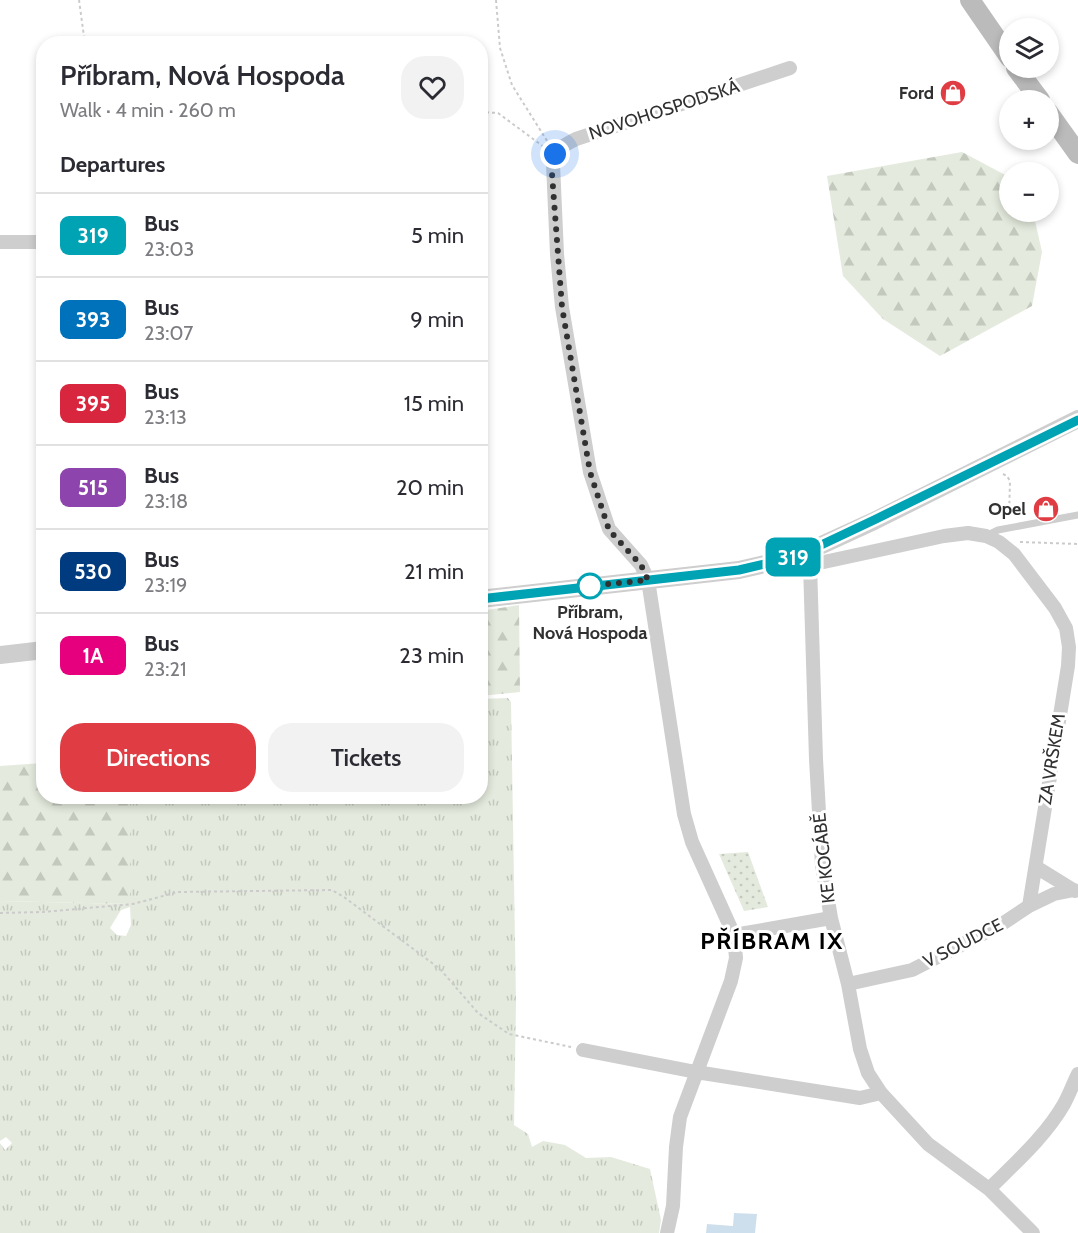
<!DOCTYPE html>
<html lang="en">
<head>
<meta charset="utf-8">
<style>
	body { margin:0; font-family:Cabin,sans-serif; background:#f2f2f3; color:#2b2b33; height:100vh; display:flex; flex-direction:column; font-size:22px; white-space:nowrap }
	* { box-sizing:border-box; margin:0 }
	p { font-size:20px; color:#7c7c81 }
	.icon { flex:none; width:33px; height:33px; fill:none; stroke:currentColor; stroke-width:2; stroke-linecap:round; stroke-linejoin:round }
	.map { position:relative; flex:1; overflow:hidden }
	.drawer { position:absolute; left:36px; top:36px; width:452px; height:768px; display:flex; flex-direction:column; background:#fff; border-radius:24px; box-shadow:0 3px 9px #0003 }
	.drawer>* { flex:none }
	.badge { padding:0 12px; border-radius:9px; font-size:21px; line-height:39px }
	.buttons { position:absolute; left:999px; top:18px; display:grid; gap:12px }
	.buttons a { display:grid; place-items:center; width:60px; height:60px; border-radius:50%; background:#fff; box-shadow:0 3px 9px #0003; font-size:30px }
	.you { position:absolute; width:30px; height:30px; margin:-15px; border:4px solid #fff; border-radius:50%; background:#1a73e8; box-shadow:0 0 0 9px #1a73e833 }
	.map>.badge { position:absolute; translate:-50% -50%; box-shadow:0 0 0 3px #fff }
	h2 { padding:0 24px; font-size:22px; line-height:54px }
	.round { display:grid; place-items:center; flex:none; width:63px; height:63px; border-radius:24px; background:#f2f2f3 }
	.head { display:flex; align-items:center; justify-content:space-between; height:102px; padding:0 24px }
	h1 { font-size:28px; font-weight:600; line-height:45px }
	.primary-button { display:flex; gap:12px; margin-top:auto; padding:12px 24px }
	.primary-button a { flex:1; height:69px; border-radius:24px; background:#df3c43; color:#fff; font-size:24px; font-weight:600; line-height:69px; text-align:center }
	.primary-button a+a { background:#f2f2f3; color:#2b2b33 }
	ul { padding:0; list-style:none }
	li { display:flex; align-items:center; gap:18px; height:84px; padding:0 24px; border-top:2px solid #e1e1e2 }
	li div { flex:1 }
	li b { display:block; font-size:22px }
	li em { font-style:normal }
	li .badge { min-width:66px; font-weight:700; text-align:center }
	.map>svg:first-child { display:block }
	.grass { fill:url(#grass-tufts); fill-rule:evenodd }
	.forest { fill:url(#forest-firs) }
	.park { fill:url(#park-dots) }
	.water { fill:#cddfec }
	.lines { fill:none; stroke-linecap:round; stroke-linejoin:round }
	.path { stroke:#cbcbcb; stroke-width:2; stroke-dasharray:3 3; stroke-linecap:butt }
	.service { stroke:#cecece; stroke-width:7 }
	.minor { stroke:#cecece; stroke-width:14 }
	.tertiary { stroke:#cecece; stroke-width:18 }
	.secondary { stroke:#bbb; stroke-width:20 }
	.line-casing { stroke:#fff; stroke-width:14 }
	.line { stroke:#00a3b4; stroke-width:9 }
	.walk { stroke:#313131; stroke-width:6; stroke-dasharray:0 10.8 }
	.stop-dot { fill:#fff; stroke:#00a3b4; stroke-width:3 }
	.labels { text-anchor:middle; stroke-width:6; stroke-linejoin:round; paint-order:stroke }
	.poi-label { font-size:18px; font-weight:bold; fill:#313131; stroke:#fff; text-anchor:end }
	.street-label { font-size:18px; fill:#313131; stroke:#fff }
	.stop-label { font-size:18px; font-weight:bold; fill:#313131; stroke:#fff }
	.district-label { font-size:24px; font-weight:bold; letter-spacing:1.5px; fill:#000; stroke:#fff }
</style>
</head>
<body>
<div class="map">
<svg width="1078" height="1233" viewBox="0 0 1078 1233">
	<defs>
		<pattern id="grass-tufts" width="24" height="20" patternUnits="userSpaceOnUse" patternTransform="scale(1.5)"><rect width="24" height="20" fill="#e4eadd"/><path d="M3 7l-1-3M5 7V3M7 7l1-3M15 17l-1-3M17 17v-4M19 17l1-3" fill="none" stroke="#c4c9be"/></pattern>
		<pattern id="forest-firs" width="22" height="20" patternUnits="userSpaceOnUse" patternTransform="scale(1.5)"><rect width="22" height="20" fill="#e4eadd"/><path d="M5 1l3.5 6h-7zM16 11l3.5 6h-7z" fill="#c4c9be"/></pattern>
		<pattern id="park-dots" width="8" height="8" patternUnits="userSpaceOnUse" patternTransform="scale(1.5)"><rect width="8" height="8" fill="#e4eadd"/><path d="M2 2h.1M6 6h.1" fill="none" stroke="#c4c9be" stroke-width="1.8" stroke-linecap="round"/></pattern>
	</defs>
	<rect width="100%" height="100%" fill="#fff"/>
	<path class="grass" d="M508 698 511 702 516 1002 514 1125 528 1134 532 1147 543 1141 565 1145 586 1158 611 1157 650 1169 661 1220 659 1233H0V1143L5 1150 12 1143 6 1137 0 1141V901L130 904V797L480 796V699ZM130 907 131 925 126 936 117 935 110 928 121 910Z"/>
	<path class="forest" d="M962 152 1009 177 1010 212H1033L1042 252 1032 306 940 356 883 319 843 276 827 176Z
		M519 605 520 692 480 696V611Z
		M43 763 44 796 130 797V904L0 901V766Z"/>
	<path class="park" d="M748 852 768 907 744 911 719 854Z"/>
	<path class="water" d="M734 1213 757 1214 755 1233H706L707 1224 733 1226Z"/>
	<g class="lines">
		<path class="path" d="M79 0 85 44
			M496 0 500 48 512 85 549 144
			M480 112 498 113 544 147
			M1003 474 1007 476 1010 481 1009 516 1007 518
			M1020 542 1078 544
			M0 913 43 912 133 904 178 892 332 890 344 897 440 969 478 1013 509 1034 571 1047"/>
		<path class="service" d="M986 536 998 530 1078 515"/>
		<path class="minor" d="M0 242H44
			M802 554 810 565 816 759 822 865 831 918 848 984 860 1049 868 1073 881 1093 928 1144 989 1189 1033 1233
			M810 565 944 536 968 533 986 536 999 542 1014 554 1055 608 1066 628 1069 647 1068 666 1029 906
			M1036 867 1075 891
			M734 935 831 918
			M848 984 912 970 1002 924 1029 906 1054 894 1074 890
			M583 1050 696 1072 860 1098 881 1093
			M989 1189C1015 1163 1045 1137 1064 1104 1069 1095 1073 1084 1078 1074
			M667 1233 673 1206 676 1147 680 1117 731 981 736 958 734 935 692 842 684 814 648 580 641 565 609 529 590 472 562 307 557 254 553 164C556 148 563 146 576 139L790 68"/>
		<path class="tertiary" d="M480 599 739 570 786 559 802 554 874 521 1078 419
			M0 655 44 650"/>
		<path class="secondary" d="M970 0 1010 58
			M1016 68 1040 100
			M1048 112 1078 154"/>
	</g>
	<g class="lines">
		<defs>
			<path id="line" d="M480 599 739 570 786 559 802 554 874 520 1078 420"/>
		</defs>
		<use href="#line" class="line-casing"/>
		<use href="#line" class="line"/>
		<path class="walk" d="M555 154 552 174 562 307 590 472 609 530 641 565 648 580 590 586"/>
	</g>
	<defs>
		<symbol id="shop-disc" viewBox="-11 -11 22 22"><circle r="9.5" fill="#df3c43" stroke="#fff"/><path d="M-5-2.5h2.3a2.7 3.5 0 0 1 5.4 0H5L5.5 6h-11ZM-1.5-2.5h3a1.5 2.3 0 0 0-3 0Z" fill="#fff"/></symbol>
	</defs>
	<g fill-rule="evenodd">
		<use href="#shop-disc" x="938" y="78" width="30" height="30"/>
		<use href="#shop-disc" x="1031" y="494" width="30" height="30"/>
	</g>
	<circle class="stop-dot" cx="590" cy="586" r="12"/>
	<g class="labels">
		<g class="poi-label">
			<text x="934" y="99">Ford</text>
			<text x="1026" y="515">Opel</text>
		</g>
		<g class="street-label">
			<text transform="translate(664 110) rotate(-18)" y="6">NOVOHOSPODSKÁ</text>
			<text transform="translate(1052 759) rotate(-81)" y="6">ZA VRŠKEM</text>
			<text transform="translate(824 858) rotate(-96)" y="6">KE KOCÁBĚ</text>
			<text transform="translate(963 943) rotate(-27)" y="6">V SOUDCE</text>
		</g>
		<g class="stop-label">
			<text x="590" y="618">Příbram,<tspan x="590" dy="21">Nová Hospoda</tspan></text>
		</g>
		<g class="district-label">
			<text x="772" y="949">PŘÍBRAM IX</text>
		</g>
	</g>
</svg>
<div class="buttons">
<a><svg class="icon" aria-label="layers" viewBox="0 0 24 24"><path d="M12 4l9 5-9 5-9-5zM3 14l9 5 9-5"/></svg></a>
<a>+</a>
<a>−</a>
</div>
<div class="you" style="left:555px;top:154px"></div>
<b class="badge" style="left:793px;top:557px;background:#00a3b4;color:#fff">319</b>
<section class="drawer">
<div class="head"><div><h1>Příbram, Nová Hospoda</h1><p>Walk · 4 min · 260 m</p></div><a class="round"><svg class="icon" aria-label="heart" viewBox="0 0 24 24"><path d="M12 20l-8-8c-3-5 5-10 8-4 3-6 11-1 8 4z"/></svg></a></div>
<h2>Departures</h2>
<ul>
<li><span class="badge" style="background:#00a3b4;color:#fff">319</span><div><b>Bus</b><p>23:03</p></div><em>5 min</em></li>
<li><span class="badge" style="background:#0072bc;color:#fff">393</span><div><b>Bus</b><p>23:07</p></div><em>9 min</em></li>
<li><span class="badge" style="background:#d7263d;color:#fff">395</span><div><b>Bus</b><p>23:13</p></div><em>15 min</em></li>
<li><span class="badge" style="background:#8e44ad;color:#fff">515</span><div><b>Bus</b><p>23:18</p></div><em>20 min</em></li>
<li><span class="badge" style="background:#003b80;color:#fff">530</span><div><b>Bus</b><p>23:19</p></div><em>21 min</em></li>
<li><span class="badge" style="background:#e6007e;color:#fff">1A</span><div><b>Bus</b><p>23:21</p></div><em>23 min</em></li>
</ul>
<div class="primary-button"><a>Directions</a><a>Tickets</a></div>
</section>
</div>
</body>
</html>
